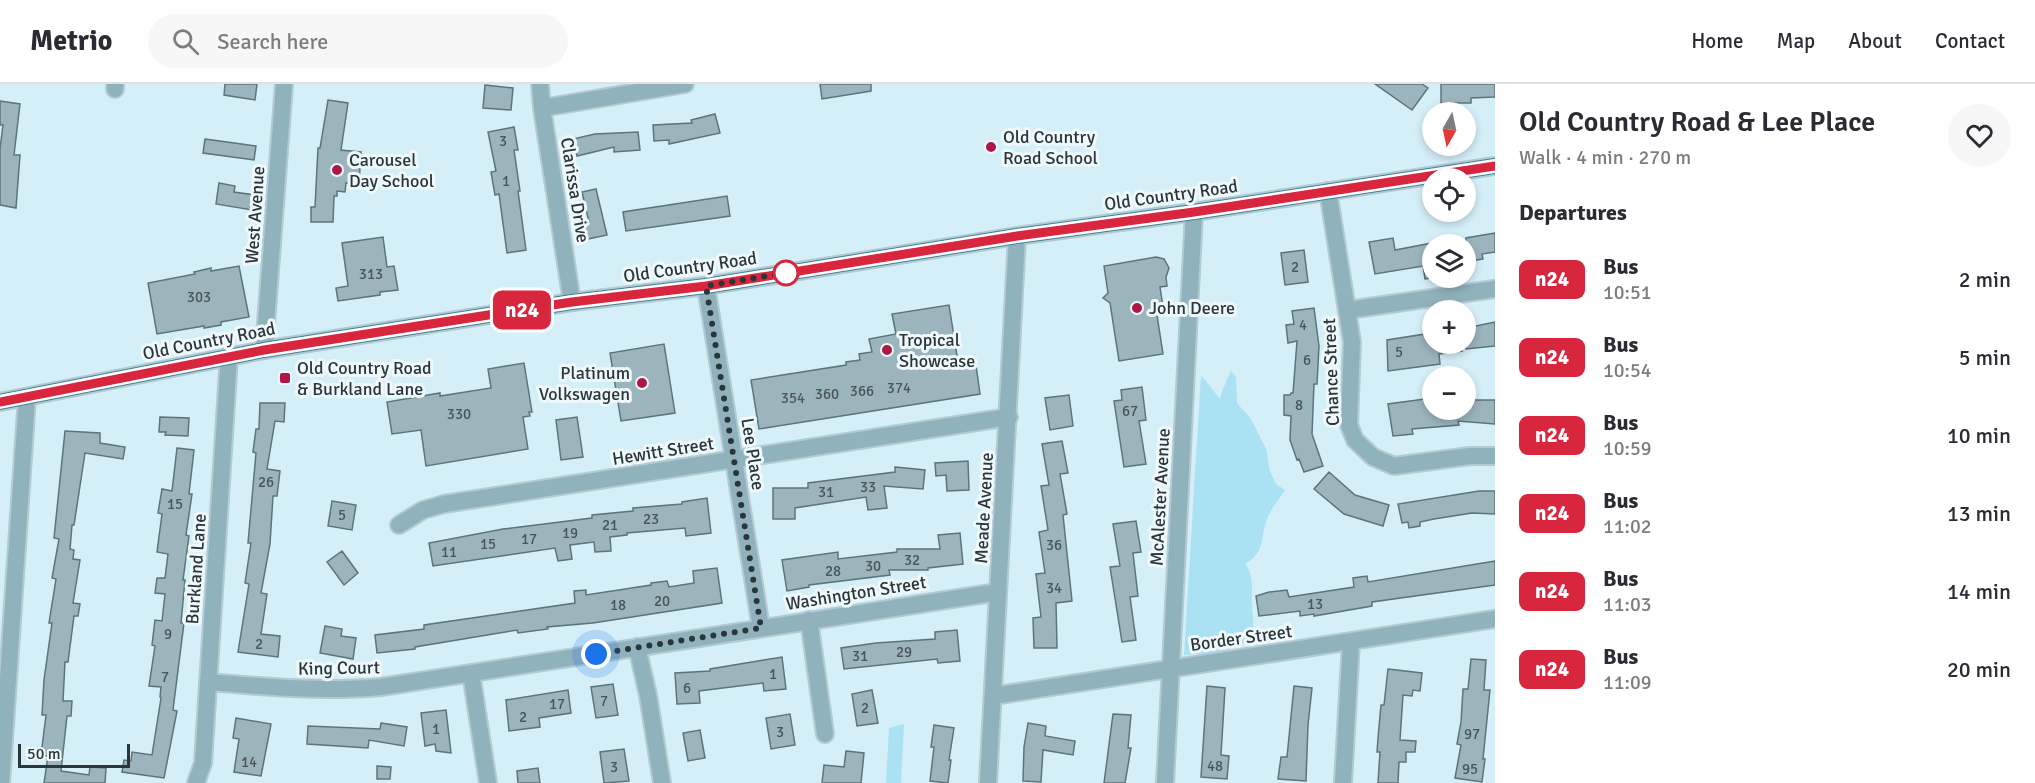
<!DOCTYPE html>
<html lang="en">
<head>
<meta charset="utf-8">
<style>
	body { margin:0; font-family:Signika,sans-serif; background:#f7f7f7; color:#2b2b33; height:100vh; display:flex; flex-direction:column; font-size:22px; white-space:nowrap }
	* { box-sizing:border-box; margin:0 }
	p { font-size:20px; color:#7c7c81 }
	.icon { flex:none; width:33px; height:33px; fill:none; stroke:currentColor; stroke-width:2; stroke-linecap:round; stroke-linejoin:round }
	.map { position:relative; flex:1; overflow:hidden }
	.details { display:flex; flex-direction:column; background:#fff; width:540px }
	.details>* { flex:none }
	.badge { padding:0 12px; border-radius:9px; font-size:21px; line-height:39px }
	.needle { width:39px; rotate:189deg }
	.buttons { position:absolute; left:1422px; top:18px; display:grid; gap:12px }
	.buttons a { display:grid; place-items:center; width:54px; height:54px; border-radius:50%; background:#fff; box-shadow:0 3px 9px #0003; font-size:30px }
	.scale { position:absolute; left:18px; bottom:15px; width:112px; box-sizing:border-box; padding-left:6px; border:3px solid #2c3639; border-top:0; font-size:16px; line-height:21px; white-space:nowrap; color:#2c3639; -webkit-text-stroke:4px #eff9fd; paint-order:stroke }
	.you { position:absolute; width:30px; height:30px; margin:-15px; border:4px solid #fff; border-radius:50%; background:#1a73e8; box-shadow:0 0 0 9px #1a73e833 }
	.map>.badge { position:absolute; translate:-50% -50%; box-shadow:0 0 0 3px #fff }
	h2 { padding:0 24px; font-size:22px; line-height:54px }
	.round { display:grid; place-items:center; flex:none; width:63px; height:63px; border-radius:32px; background:#f7f7f7 }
	.summary { display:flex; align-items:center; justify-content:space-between; height:102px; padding:0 24px }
	h1 { font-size:28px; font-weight:600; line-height:45px }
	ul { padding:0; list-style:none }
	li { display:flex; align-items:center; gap:18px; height:78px; padding:0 24px }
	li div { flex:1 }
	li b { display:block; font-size:22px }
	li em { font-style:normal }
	li .badge { min-width:66px; font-weight:700; text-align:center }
	header { display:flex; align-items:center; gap:36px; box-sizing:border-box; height:84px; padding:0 30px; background:#fff; border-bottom:2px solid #e1e1e2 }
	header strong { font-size:28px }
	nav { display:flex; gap:33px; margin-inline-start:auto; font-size:21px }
	.search { width:420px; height:54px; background:#f7f7f7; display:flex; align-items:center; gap:15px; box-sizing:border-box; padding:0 21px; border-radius:33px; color:#7c7c81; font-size:22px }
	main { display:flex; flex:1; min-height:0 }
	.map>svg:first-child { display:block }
	.green { fill:#aae1f3 }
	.building { fill:#9cb5bd; stroke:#5c747c; stroke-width:1.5 }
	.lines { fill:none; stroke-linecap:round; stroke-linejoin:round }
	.minor-casing { stroke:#b3cad2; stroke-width:20 }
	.primary-casing { stroke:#b3cad2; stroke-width:20 }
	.minor { stroke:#90b2bd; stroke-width:16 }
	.primary { stroke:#3c8296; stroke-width:16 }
	.line-casing { stroke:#fff; stroke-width:14 }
	.line { stroke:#d7263d; stroke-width:9 }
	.walk { stroke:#2c3639; stroke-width:6; stroke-dasharray:0 10.8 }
	.poi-dot { fill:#ac1948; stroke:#eff9fd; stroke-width:2 }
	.stop-dot { fill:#fff; stroke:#d7263d; stroke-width:3 }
	.labels { text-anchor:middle; stroke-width:6; stroke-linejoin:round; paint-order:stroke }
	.number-label { font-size:15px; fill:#48565a }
	.poi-label { font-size:18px; fill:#2c3639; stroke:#eff9fd; text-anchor:start }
	.street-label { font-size:18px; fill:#2c3639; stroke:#eff9fd }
</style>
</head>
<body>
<header>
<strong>Metrio</strong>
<div class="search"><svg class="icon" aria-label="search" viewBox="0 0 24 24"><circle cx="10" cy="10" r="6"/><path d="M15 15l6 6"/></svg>Search here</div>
<nav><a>Home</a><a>Map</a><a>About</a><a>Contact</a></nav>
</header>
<main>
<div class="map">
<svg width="1495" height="699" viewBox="0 0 1495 699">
	<rect width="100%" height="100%" fill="#d5eff8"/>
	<path class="green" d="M1231 287 1236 293 1237 319 1251 335 1267 367 1269 385 1276 400 1285 406C1279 415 1271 425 1267 435 1260 454 1266 468 1245 480 1255 493 1251 507 1252 521 1252 531 1255 539 1252 549 1245 570 1202 569 1184 571L1201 291 1220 315 1222 307Z
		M904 640 901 699H886L889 644Z"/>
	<path class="building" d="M225 0H257L255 16 224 11Z
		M820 0H871V7L822 15Z
		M1375 0H1422L1428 4 1412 26Z
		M1441 0H1495V13L1471 14V19H1441Z
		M485 1 513 4 511 26 483 24Z
		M328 16 348 19 341 66 361 68 359 100 346 99 345 108 337 107V112H334L333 138H311V123H315L318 64H320Z
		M0 17 20 20 14 71H20L16 124 0 121V65L3 41H0Z
		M715 30 720 49 669 60V56L654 57 653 41 692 39 691 36Z
		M514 43 518 66H514L520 107H518L526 166 507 169 499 110 495 111 491 88 496 87 488 48Z
		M638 48 640 66 614 68V63L577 72 573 55 595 50Z
		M205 55 256 62 254 76 203 69Z
		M219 99 235 102 234 108 255 111 252 126 216 120Z
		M596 105 607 151 588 155 585 139 589 138 582 108Z
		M727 112 730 132 626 147 623 128Z
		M1495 149V168L1482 170 1483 175 1466 178V154Z
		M383 153 387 183 394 182 398 206 380 208V211L338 217 336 204 348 202 342 159Z
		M1393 154 1395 166 1432 159V194L1425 195 1423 182 1375 190 1369 158Z
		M1304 166 1308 198 1285 201 1281 169Z
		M1156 173 1164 175 1169 184 1166 193 1167 202 1160 203 1164 230 1157 231 1163 270 1119 277 1110 219 1103 214 1108 209 1104 182Z
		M239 182 249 233 221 238V241L204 244V242L157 250 148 199 195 190 194 188 211 184V187Z
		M949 221 959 284 976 281 980 310 759 345 751 296 846 281V278L860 276 859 270 872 268 869 255 896 250 892 230Z
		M1314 224 1319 262 1317 300H1314L1312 350 1323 382 1304 388 1299 375 1297 376 1290 356 1291 332 1284 331V311H1290L1291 309H1293L1297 257 1288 259 1286 241 1294 240 1292 227Z
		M1495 238V262L1466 265V244Z
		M1432 249V260H1462V267L1439 270 1440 280 1388 287 1387 256Z
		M664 260 675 329 621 337 610 269Z
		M524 279 532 328H529L530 332 523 333 528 365 426 382 421 346 392 350 387 318 440 309V312L491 304 488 285Z
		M1142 303 1146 336 1139 337 1146 380 1124 383 1114 317 1122 316 1121 306Z
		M1069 311 1073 342 1050 346 1045 314Z
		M1432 314V326H1469V316H1495V340L1458 337 1459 341 1412 345 1413 350 1393 352 1388 320Z
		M260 319H285L284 338 275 337 267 385 280 387 277 412H273L270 460 261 509 267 510 261 550 280 552 278 573 238 568 249 500 245 499 251 459H248L256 369 253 368 256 345H259Z
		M160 333 189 334 188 352 165 351 166 348H159Z
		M577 333 583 373 561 376 556 336Z
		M65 347 100 349V359L125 363 123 375 85 369 74 441H72L70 465 74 466 73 475 80 476 73 519 80 520 78 532H74L68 578H65L63 617H72L71 632H67L61 687 89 691 90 683 106 684 105 699H44L48 672 41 671 46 631H42L44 596 52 539H49L56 495 52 494 59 455 54 454Z
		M1062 357 1068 389 1060 390 1067 430 1063 431 1072 517 1056 519 1057 564H1034L1033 534 1041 533 1036 490 1045 489 1039 448 1048 446 1041 402 1049 401 1042 360Z
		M177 364 194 366 189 410H192L186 451 189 452 183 496H185L181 539H184L173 626 177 627 164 694 122 688 124 676 131 677 132 668 152 671 161 614 160 613 161 603 149 602 155 562 152 561 155 536 162 537 165 510 155 509 157 494H165L168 470 157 468 162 430 158 429 162 405 172 407Z
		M968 377 969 406 947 407 946 391 936 392 935 379Z
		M895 383 925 386 923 405 884 402 887 424 868 426 866 413 795 424V435H773V404H808V399L895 388Z
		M1329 388 1355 411 1389 421 1383 442 1344 430 1314 405Z
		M1479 407H1495V430L1472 429 1434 435 1420 438V442L1409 444 1408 438 1402 439 1398 420Z
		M707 414 711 449 686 452 685 444 627 449V451L610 453 611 467 595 468 594 458 570 461 572 475 558 477 555 464 433 482 429 459 503 445 592 434V431L633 427V424L682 420V418Z
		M332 417 356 421 352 446 328 442Z
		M1136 437 1141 468 1133 469 1138 512 1130 513 1136 556 1122 558 1110 483 1120 482 1113 440Z
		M960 449 963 480 928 484V486H889L890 491 809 501V503L787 507 782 476 838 468V475L897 468V465H940L938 451Z
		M342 467 358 489 344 501 327 478Z
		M1495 477V501L1372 518V522L1314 532V530L1300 532V527L1259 532 1256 512 1269 508 1287 506 1289 513 1354 503 1353 494 1367 492 1368 498Z
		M717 484 722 519 593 539 547 543 548 545 518 549 517 546 415 563V565L377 569 375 551 424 545V541L575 519 574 507 586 506V511L651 501V499L667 497 669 503 694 499 693 487Z
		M325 542 342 545 341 552 356 554 353 575 320 569Z
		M957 546 960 577 938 579 937 575 844 585 841 564 876 559 935 555V548Z
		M782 573 786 605 764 607 763 599 699 607 700 619 677 620 675 589 710 587V585Z
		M1471 575 1486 576 1484 606H1490L1483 675H1485L1482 698 1455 694 1461 661 1457 660 1461 638 1463 605H1468Z
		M1388 585 1422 589 1420 607 1413 606 1412 612 1403 611 1400 656 1416 657 1415 668H1406V678H1399L1398 699H1378L1380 668H1377L1378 654 1381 621H1384Z
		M613 600 618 631 596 634 591 603Z
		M1207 602 1225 604 1221 671 1229 672 1227 695 1201 693Z
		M1294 602 1312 604 1308 641 1306 697 1278 695 1281 673H1287Z
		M568 606 571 629 539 634 540 643 509 647 506 616Z
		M872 606 878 639 857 642 852 610Z
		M446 626 451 669 436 667 435 660 425 662 421 629Z
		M790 630 795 661 771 665 766 634Z
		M1113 630 1131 631 1128 664H1131L1125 699H1104Z
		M236 634 271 640 261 692 234 688 239 655 233 654Z
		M381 639 407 643 404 662 369 656 368 664 307 660 308 642 380 645Z
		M1028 639 1046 642 1045 652 1075 657 1073 671 1043 666 1041 698 1023 697 1024 663Z
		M934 641 954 644 949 676H951L948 699 930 697 934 663H931Z
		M700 646 705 674 688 677 683 649Z
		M624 665 629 697 604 699 600 668Z
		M846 667 864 669 861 699H822L824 681 844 683Z
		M377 682 391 683 390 695H377Z
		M538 684 540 699H518L517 687Z"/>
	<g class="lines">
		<defs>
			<path id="minor" d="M540 0 542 24 572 218
				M115 5V0
				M542 24 685 0
				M1328 107 1352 258 1349 341 1355 356 1373 373 1394 382 1470 372H1495
				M706 202 761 544
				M1348 226 1495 205
				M264 266 284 0
				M399 441 423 426 444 420 1009 333
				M809 536 825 650
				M637 563 648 611 662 699
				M471 589 488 699
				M208 598C266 603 323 608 381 603L998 508
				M993 612 1495 535
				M1 699 27 313
				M196 699 203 679 229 272
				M988 699 1017 152
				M1165 699 1194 128
				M1343 699 1351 558"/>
			<path id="primary" d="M0 318 264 266 572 218 706 202 1017 152 1194 128 1495 82"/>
		</defs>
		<use href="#minor" class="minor-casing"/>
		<use href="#primary" class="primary-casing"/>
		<use href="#minor" class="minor"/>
		<use href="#primary" class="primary"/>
	</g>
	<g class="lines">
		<defs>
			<path id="line" d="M0 318 264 266 572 218 706 202 1017 152 1194 128 1495 82"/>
		</defs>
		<use href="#line" class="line-casing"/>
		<use href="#line" class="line"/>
		<path class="walk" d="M596 570 761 544 706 202 786 189"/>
	</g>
	<g class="poi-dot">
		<circle cx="991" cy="63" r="6"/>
		<circle cx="337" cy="86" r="6"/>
		<circle cx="1137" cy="224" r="6"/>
		<circle cx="887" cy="266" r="6"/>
		<rect x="279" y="288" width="12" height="12" rx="3"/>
		<circle cx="642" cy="299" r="6"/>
	</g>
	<circle class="stop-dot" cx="786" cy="189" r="12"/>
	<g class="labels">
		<g class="number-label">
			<text x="503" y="62">3</text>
			<text x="506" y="102">1</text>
			<text x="1295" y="188">2</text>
			<text x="371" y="195">313</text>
			<text x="199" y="218">303</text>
			<text x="1303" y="246">4</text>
			<text x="1399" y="273">5</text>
			<text x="1307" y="281">6</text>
			<text x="899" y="309">374</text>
			<text x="862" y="312">366</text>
			<text x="827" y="315">360</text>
			<text x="793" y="319">354</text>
			<text x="1299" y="326">8</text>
			<text x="1130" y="332">67</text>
			<text x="459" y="335">330</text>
			<text x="266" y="403">26</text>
			<text x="868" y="408">33</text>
			<text x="826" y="413">31</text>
			<text x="175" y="425">15</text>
			<text x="342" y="436">5</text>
			<text x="651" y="440">23</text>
			<text x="610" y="446">21</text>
			<text x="570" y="454">19</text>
			<text x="529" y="460">17</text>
			<text x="488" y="465">15</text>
			<text x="1054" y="466">36</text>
			<text x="449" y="473">11</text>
			<text x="912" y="481">32</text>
			<text x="873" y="487">30</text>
			<text x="833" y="492">28</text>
			<text x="1054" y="509">34</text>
			<text x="662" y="522">20</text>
			<text x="1315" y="525">13</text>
			<text x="618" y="526">18</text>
			<text x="168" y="555">9</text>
			<text x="259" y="565">2</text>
			<text x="904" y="573">29</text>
			<text x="860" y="577">31</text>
			<text x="773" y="595">1</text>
			<text x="165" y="598">7</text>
			<text x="687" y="609">6</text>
			<text x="604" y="622">7</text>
			<text x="557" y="625">17</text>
			<text x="865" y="629">2</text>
			<text x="523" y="638">2</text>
			<text x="436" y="650">1</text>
			<text x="780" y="653">3</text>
			<text x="1472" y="655">97</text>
			<text x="249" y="683">14</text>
			<text x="1215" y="687">48</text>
			<text x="614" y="688">3</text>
			<text x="1470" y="690">95</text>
		</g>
		<g class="poi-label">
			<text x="1003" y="59">Old Country<tspan x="1003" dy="21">Road School</tspan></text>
			<text x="349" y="82">Carousel<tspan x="349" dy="21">Day School</tspan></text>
			<text x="1149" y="230">John Deere</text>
			<text x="899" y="262">Tropical<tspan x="899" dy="21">Showcase</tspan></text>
			<text x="297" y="290">Old Country Road<tspan x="297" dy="21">&amp; Burkland Lane</tspan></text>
			<text x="630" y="295" text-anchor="end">Platinum<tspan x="630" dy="21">Volkswagen</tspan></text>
		</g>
		<g class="street-label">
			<text transform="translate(575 106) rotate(81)" y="6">Clarissa Drive</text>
			<text transform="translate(1171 111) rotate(-8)" y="6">Old Country Road</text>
			<text transform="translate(255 131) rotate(-86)" y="6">West Avenue</text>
			<text transform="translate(690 183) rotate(-8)" y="6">Old Country Road</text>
			<text transform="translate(209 257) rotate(-11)" y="6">Old Country Road</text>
			<text transform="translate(1331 288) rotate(-92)" y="6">Chance Street</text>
			<text transform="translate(663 367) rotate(-9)" y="6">Hewitt Street</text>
			<text transform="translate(753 370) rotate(81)" y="6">Lee Place</text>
			<text transform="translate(1160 413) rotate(-87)" y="6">McAlester Avenue</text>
			<text transform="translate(984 424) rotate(-87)" y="6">Meade Avenue</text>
			<text transform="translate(196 485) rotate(-86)" y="6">Burkland Lane</text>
			<text transform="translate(856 509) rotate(-9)" y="6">Washington Street</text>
			<text transform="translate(1241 554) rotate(-8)" y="6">Border Street</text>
			<text transform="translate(339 584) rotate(-1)" y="6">King Court</text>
		</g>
	</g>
</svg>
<div class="buttons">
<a><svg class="needle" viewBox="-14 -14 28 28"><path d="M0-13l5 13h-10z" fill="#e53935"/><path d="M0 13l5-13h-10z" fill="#7c7c81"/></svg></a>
<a><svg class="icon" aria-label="locate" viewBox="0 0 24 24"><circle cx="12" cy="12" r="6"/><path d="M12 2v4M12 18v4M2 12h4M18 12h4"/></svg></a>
<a><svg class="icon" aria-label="layers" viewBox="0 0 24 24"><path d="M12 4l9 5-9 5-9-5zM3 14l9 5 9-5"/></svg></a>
<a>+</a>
<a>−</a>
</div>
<div class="scale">50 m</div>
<div class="you" style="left:596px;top:570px"></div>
<b class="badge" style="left:522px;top:226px;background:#d7263d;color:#fff">n24</b>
</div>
<section class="details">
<div class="summary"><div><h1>Old Country Road &amp; Lee Place</h1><p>Walk · 4 min · 270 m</p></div><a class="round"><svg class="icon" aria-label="heart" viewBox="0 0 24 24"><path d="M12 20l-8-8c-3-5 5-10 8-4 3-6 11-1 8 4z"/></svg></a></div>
<h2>Departures</h2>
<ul>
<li><span class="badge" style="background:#d7263d;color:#fff">n24</span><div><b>Bus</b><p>10:51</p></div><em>2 min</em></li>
<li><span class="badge" style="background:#d7263d;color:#fff">n24</span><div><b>Bus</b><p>10:54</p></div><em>5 min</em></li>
<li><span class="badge" style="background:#d7263d;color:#fff">n24</span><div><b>Bus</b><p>10:59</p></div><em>10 min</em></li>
<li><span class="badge" style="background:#d7263d;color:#fff">n24</span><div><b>Bus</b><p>11:02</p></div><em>13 min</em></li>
<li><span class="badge" style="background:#d7263d;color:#fff">n24</span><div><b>Bus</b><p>11:03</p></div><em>14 min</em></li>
<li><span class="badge" style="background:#d7263d;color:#fff">n24</span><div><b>Bus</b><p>11:09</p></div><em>20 min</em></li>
</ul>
</section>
</main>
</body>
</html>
